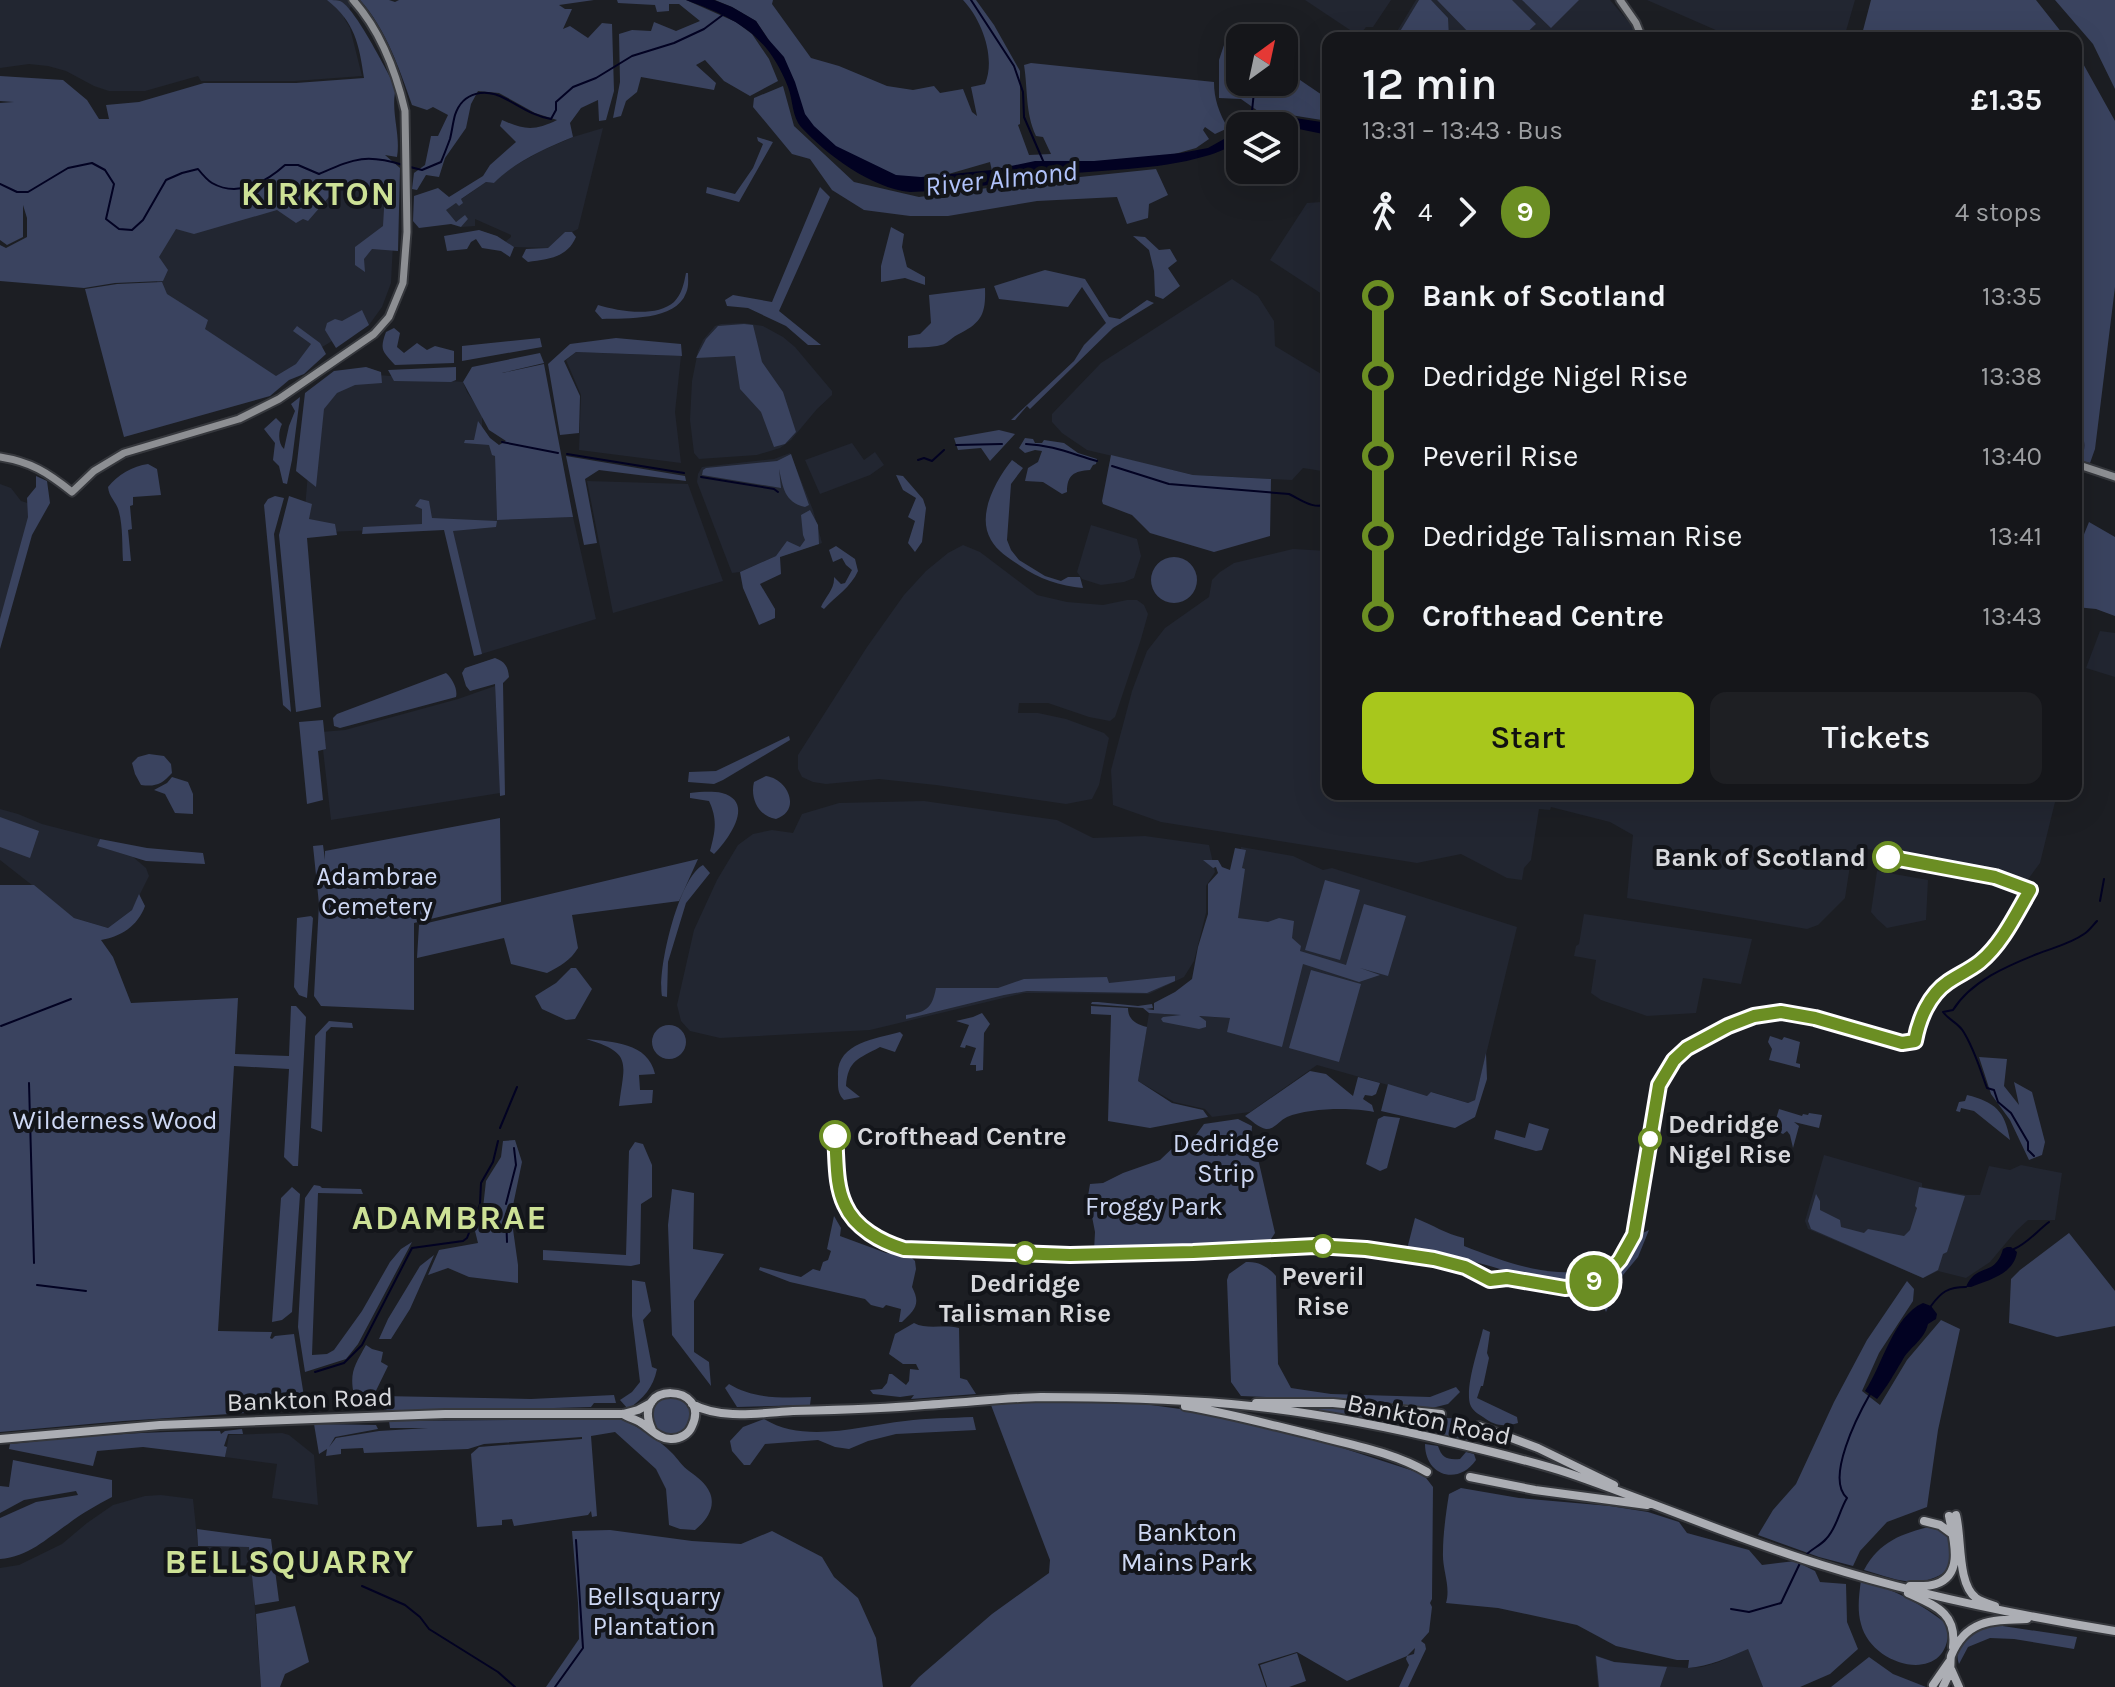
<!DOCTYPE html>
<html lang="en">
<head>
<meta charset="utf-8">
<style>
	body { margin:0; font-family:Karla,sans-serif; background:#1e1f23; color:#f1f3f6; height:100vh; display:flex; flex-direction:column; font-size:30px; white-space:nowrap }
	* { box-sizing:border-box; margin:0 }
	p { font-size:26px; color:#9d9fa2 }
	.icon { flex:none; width:44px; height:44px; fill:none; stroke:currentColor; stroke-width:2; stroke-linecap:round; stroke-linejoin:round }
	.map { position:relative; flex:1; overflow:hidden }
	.panel { position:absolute; left:1322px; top:32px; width:760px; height:768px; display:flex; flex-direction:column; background:#15161a; border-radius:16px; box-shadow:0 8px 32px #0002,0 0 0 2px #343539 }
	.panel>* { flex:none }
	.badge { padding:0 16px; border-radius:26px; font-size:28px; line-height:52px }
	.needle { width:52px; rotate:33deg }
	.fabs { position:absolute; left:1226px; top:24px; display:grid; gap:16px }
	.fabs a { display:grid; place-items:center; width:72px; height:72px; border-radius:16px; background:#15161a; box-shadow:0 8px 32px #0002,0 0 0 2px #343539; font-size:40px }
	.map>.badge { position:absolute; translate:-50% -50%; box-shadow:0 0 0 4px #fff }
	.legs { display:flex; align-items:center; gap:12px; height:88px; padding:0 40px; font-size:26px }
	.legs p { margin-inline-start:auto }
	.summary { display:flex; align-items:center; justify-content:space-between; height:136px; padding:0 40px }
	h1 { font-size:44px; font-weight:600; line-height:60px }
	.primary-button { display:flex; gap:16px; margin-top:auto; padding:16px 40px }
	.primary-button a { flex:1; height:92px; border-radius:16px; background:#a8c71c; color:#111; font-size:32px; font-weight:600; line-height:92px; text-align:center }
	.primary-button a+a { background:#1e1f23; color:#f1f3f6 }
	ul { padding:0 40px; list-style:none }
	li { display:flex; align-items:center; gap:28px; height:80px; font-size:30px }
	li i { display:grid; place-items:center; width:12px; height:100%; margin:0 10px; background:currentColor }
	li i::after { content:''; width:20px; height:20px; margin:-10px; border:6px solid; border-radius:50%; background:#15161a }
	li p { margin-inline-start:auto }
	li:first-child i { background:linear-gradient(#0000 50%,currentColor 0) }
	li:last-child i { background:linear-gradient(currentColor 50%,#0000 0) }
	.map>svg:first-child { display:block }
	.built { fill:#222631 }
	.green { fill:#3a435f }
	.water { fill:#020222 }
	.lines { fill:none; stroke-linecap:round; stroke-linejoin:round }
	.stream { stroke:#020222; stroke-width:2 }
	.secondary-casing { stroke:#36383d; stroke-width:11 }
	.primary-casing { stroke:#36383d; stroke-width:12 }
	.secondary { stroke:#8d8f93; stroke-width:7 }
	.primary { stroke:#acaeb4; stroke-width:8 }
	.line-1-casing { stroke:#fff; stroke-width:18 }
	.line-1 { stroke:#6b8e23; stroke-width:12 }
	.stop-1-dot { fill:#fff; stroke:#6b8e23; stroke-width:4 }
	.labels { text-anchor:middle; stroke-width:8; stroke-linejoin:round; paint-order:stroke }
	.stop-label { font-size:26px; font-weight:bold; fill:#d7d8dc; stroke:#13151a; text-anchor:start }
	.park-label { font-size:26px; fill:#ced8f4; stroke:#13151a }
	.street-label { font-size:26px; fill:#d7d8dc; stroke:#13151a }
	.water-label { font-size:28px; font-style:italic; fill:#b1c3fb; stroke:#13151a }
	.district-label { font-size:34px; font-weight:bold; letter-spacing:2px; fill:#cde196; stroke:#13151a }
</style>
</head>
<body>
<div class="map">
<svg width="2115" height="1687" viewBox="0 0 2115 1687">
	<rect width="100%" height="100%" fill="#1c1e23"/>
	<path class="built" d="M0 0H355L344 18 350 28 362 76 295 81H201L198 76 145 91H109L94 86 66 71 48 66 29 64 0 68Z
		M1305 0H1391L1373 27H1366L1359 36Z
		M1416 0H1610L1633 27 1634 38H1393Z
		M1647 0H1855L1844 38H1734Z
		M603 128 578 229 572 232H565L548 248 514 247 505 242 511 237V235L475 219V226L461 227 468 219 465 216 456 222 445 210 456 203 459 206 460 200 486 182 494 183 507 170 541 151 573 137Z
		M357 178 384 180 394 224 391 283 382 307 369 325H358L311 354 282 378 266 374 184 331 157 285 159 238 180 208Z
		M1321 202 1328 206V298L1270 260 1307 203Z
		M1232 279 1258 296 1274 321 1275 346 1328 378V472L1303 468 1292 480 1193 475 1087 450 1062 433 1052 422V414L1101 363Z
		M744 323 763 326 783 337 795 347 832 391V395L817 409 791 440 780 448 757 455 699 459 694 453 690 420 692 381 698 351 703 340 715 326 721 324Z
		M576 352 681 356 675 412 681 463 579 450 581 395 566 360Z
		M354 373 463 382 467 392 482 414V431L495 456 497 520 573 517 596 619 478 655 448 527 303 533 313 413Z
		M852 443 864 460 875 452 884 465 870 475 820 494 805 460Z
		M790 453 813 510 822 543 780 557 776 556 740 572 732 573 697 482 698 474 702 467 774 459Z
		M587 481 688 484 723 581 613 613Z
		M0 484 11 488 21 501 37 506 0 633Z
		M1091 525 1137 539 1141 556 1134 578 1124 582 1101 585 1082 579 1077 572Z
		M963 545 980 552 1037 595 1067 602 1103 605 1127 600H1137L1144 605 1148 614 1141 639 1115 717 1110 721 1089 717 1048 703H1019L1018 713H1038L1066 719 1104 733 1109 738 1099 785 1092 799 1066 804 936 785 879 779 826 784 813 782 802 777 798 769V755L867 647 904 595 926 571 948 553Z
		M1293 549 1328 551V794H2057L2040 863 2026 882 1945 863 1867 849 1851 859 1845 898 1818 925 1807 929 1627 898 1633 835 1610 822 1551 807 1550 810 1539 809 1531 860 1524 868 1522 880 1507 878 1461 854 1417 863 1161 822 1113 805 1111 770 1132 691 1147 651 1165 628 1209 597 1212 580 1220 572 1234 563Z
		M2100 631 2115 633V677L2086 668Z
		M495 686 500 793 331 820 321 732 345 730 458 699Z
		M924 801 1057 820 1093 838 1145 836 1209 845 1215 872 1206 886V913L1194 961 1184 977 1149 994 1024 993 870 1030 720 1038 690 1031 681 1021 677 1005 694 930 717 880 738 845 753 834 772 830 793 833 802 814 839 803Z
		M0 809 18 814 42 824 100 839 98 846 133 857 146 868 149 876 132 910 108 928 74 918 0 860Z
		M1241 847 1293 856 1323 870 1332 868 1517 927 1475 1100 1468 1103 1432 1092 1427 1096 1317 1065 1250 1112 1212 1117 1205 1109 1174 1102 1138 1081 1149 1013 1229 1018 1298 957 1300 949 1229 916Z
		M1877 871 1928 880 1926 920 1887 928 1877 919 1871 912Z
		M1584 914 1752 939 1741 984 1703 978 1696 1013 1647 1016 1601 1000 1591 993 1596 960 1574 956 1576 946 1579 944Z
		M1824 1155 1922 1183V1187L1967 1195H1980L1989 1166 2010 1170 2021 1165 2062 1173 2055 1220H2028L2016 1231 1990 1262 1966 1278 1938 1271 1923 1278 1808 1229 1805 1221Z
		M282 1433 289 1435 314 1455 318 1505 272 1498 277 1464 225 1457 229 1435Z
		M161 1495 193 1499 198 1547H250L261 1687H0V1568L19 1565 62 1544 87 1523 113 1505 145 1496Z
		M1748 1648 1763 1687H1598L1595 1655 1615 1662 1688 1668 1702 1667 1719 1662Z"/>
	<path class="green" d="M327 0C331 0 337 0 340 1 355 7 387 72 396 88 390 111 401 134 397 157L385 155 400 168 398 251 372 249 364 259 365 272 355 265V247L383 226 385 192 377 186 368 193 346 185 335 190 308 221 303 219 296 223 277 210 194 234 176 229 159 257 168 270 163 281 115 283 84 288 0 281V245L6 248 27 237V218L23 205V237L7 245 0 240V103L14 102 0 101V76L63 80 87 100 99 119H109L106 105 139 102 204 83H296L364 78C359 44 355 22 327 0Z
		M360 0H389L395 2 399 0H594L559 5 565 9H572L563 29 570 26 588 38 602 23 612 24 614 91 606 120 599 121 598 100 581 108 570 123 573 137C544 149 516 161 494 183L486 182 461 199 463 203 459 206 456 203 446 210 456 222 465 215 468 219 461 227 451 224 419 228 413 221 414 196 438 188 449 197 483 176 490 165 516 142 500 126 502 120C524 130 535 131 557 120L535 113 499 93 478 91 471 104 466 128 445 158 439 177 426 175 417 190 412 189 414 173 425 165 431 136H438L448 115 433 107 427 110 412 105C399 68 386 29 360 0Z
		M617 0H686L736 22 752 34 769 59 778 81 750 96 724 81 705 60 696 65 716 83 714 90 641 77 637 92 626 101 621 116 613 118 620 82 619 34 632 30 651 31 654 22 676 31 700 21 679 4H669V11L657 12 655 5 618 3Z
		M715 0H773L772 4 811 58 839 66 887 86 913 90 934 86 940 93 963 89 972 112 977 116 971 87 985 84C996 58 982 20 963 0H976L994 25 1020 71V124L1018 125 1029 155 1051 154 1043 137 1036 136C1025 112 1028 90 1024 65L1031 63 1214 82C1214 99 1219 113 1228 128L1215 134 1205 127 1203 130 1209 139 1196 148 1157 159 992 171 990 162 945 175 946 179 895 178 838 150 812 128 789 85 777 52 756 21 732 7Z
		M1419 0H1431L1448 18 1449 38H1396Z
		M1437 0H1512L1536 24 1521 38H1474Z
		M1522 0H1579L1551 28Z
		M1871 0H2036L2066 38H1861Z
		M2055 0H2115V89L2093 44Z
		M1229 30 1258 34 1263 38H1240V82H1284V72L1300 80 1328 99V121L1278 113 1265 116 1241 99 1219 98V60Z
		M2076 51 2115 121V287L2095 449 2090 463 2082 461C2085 447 2087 438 2076 427Z
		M783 86 794 126 854 182 919 197 1042 181 1156 169 1168 195 1149 204 1148 218 1127 224 1117 197 1037 201 948 216H910L864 210 832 190 810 159 792 154 753 107 754 98Z
		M757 137 773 142 739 202 706 193 707 187 735 194 753 168 763 144 758 141Z
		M820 187 830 197 779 311 821 345H808L786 326 748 308 727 306 725 300 733 295 772 302Z
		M891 227 904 234 902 247 907 267 925 277V285L905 278 881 282V266Z
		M479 230 497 236 514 247 510 257 501 251 482 248 476 239 471 242 467 249 447 251 444 236Z
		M565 232H572L576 237C567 258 548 259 528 262L522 257 526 249 548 248Z
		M1133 236 1145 237 1159 250 1170 249 1177 261 1168 268 1180 286 1163 299 1155 296 1154 271 1149 250Z
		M1045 270 1085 279 1109 317 1120 319 1147 300 1154 303 1113 328 1030 409 1027 406 1015 420H1011L1074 361 1084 345 1106 323 1082 287 1068 307 999 299 994 286Z
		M686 273H688C688 279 689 287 686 293 676 321 626 318 602 319L595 311 598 305C618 311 656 318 674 302 682 294 684 283 686 273Z
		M162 282 167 294 208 320 205 329 276 376 296 364 311 344 293 331 297 326 320 343 326 354 304 374 289 380 270 396 124 437 85 289 117 284Z
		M985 288C986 315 981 323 957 335 951 338 947 344 941 345 931 348 918 347 908 348V336L920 334 931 323 929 295Z
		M362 310 369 325 336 348 325 330 327 323 335 319 342 321Z
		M744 324 753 325 762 362 783 392 796 432 785 444 774 447 761 412 740 389 735 356 696 358 706 339 718 326Z
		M394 328 400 333 397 347 404 353 417 343 427 350 435 346 454 351V363L395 365C383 351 379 351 386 332Z
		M540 338 542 347 462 361V346Z
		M616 338 681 344 682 356 576 352 564 361 580 396 579 433 560 435 548 364 570 344Z
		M540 353 544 363 502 373 544 364 573 517 497 520 495 456 492 455 489 445 464 443 465 440H474L478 421 490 438 499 445 506 441 489 430 463 382 472 367Z
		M366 367 381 372 382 383 355 385 337 393 324 409 316 487 296 471 305 393 334 371Z
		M456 367V380L451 382 394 381 388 370Z
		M300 397 292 460 287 484 283 483 279 466 273 460 275 443 264 429 276 418 282 424C278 432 278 443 284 449L289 426 295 411 291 404Z
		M999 430 1015 434 990 461 981 448 958 450 954 438Z
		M1025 438 1033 439 1035 443H1042L1044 440 1064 443 1078 453 1097 459 1096 464 1093 465 1090 470C1074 471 1067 475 1067 492L1062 494 1043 482 1025 481 1028 468 1038 462 1042 451 1035 450 1025 453 1019 448Z
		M791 454 809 505 805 507C784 502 783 487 779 469L781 488 702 475 703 470 706 468 777 461Z
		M1111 455 1193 475 1271 479 1270 536 1214 552 1150 533 1132 515 1103 504 1102 501Z
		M566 456 685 476 686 481 599 470 585 479 597 543 584 545Z
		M1012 460 1023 468 1011 484 1007 540 1011 550 1019 560 1045 576 1061 581 1068 577H1080L1083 588C1060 586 1039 579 1019 565 1010 559 997 551 991 540 976 515 996 480 1012 460Z
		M148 464 157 469 161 495 133 497V505L130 506 132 529 128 530 131 561H123C122 546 123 527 119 512 117 502 109 498 108 487 117 475 133 466 148 464Z
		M896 475 903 476 923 499 926 508 922 542 915 552 908 543 915 521 908 517 916 498 903 490Z
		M36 476 47 481 50 503 32 535 0 649V619L28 517 27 498 36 487Z
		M275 496 284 498 274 534 291 712 283 705 264 505 268 499Z
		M289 496 312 504 309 519 335 524 337 535 307 538 321 707 296 712 279 535Z
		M420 499 429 501 432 518 497 521 496 527 453 531 482 654 474 656 444 530 362 534 363 527 422 524V509L415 506Z
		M810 510 818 525 819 544 780 557 781 574 760 584 775 609V618L759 625 743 588 740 572 776 556 787 541 800 547 805 540 803 535 801 515Z
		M2089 522 2115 537V616L2096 609 2076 607V554Z
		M836 546 855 559 858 571C851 587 836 596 824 609L821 607C825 597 835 589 834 577L841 584 845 583 852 570 846 565 842 558 833 562 829 550Z
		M1151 580a23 23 0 1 1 46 0a23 23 0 1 1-46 0Z
		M495 658C505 662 508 666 509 677L503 683 505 795 500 796 495 684 470 691 466 686 462 673 465 668Z
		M446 673C452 678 458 689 456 697L340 728 334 726 333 718 337 714Z
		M323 720 326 749 318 751 323 800 307 804 299 722Z
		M789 736 790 740 723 780 714 784 688 782 689 772 716 771Z
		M149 754 164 756 171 764 172 773C162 784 156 787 141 785L135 774 132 763 138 757Z
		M766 776C788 779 802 810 776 819 758 816 750 798 754 782Z
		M172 777 188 782 193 794V814L175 813 165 794 154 790 167 783Z
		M690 793C700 792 712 791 722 793 756 802 728 840 714 854L710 851C715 832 718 820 709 801L690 798Z
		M0 817 39 831 30 858 0 847Z
		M500 818 501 902 414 923V1010L321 1006 314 996 319 904 313 846 323 845 325 860V851Z
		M100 839 147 848 203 853 205 864 146 861 97 846Z
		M1235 848 1246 850 1242 868 1245 869 1238 918 1268 922 1279 918 1294 921 1292 938 1301 946 1300 951 1346 965 1364 904 1406 916 1388 976 1360 968 1380 975 1359 982 1303 964 1282 1047 1227 1032 1230 1018 1199 1016 1206 1021V1027L1199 1029 1163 1022 1161 1019 1163 1017 1181 1015 1149 1013 1143 1008 1091 1004 1092 1002H1098L1138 1006 1152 1004 1153 1008 1146 1009 1154 1010V1003L1175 992 1192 979 1198 947 1208 914V884L1218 873 1216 867 1213 868 1203 860H1218L1222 867 1230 870Z
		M698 859 679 901 572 915 578 948C570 961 560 966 547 973L511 964 504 938 417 958 419 925Z
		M703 865 710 873 686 903 668 962 667 997 662 996C657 969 679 877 703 865Z
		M1325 880 1360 890 1340 960 1305 950Z
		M0 885H34L74 918 108 928 132 910 139 894 145 906C138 926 120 937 101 940L113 957 131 1003 238 998 235 1054 289 1056 291 1006H296L306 1017 298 1166H293L284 1157 289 1069 234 1066 218 1331 272 1332 270 1338 272 1339 275 1336 294 1334 306 1409 123 1421 0 1432Z
		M311 916 313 918 307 998 299 995 294 987 297 918Z
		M571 968H576L592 989 575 1019 566 1020 542 1009 535 996 556 983Z
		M1311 970 1361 984 1339 1062 1289 1048Z
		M1175 976V981L1147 993 1027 991 1004 995 906 1019V1015C926 1012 932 1009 936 988H998L1024 979 1107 977 1109 983Z
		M1091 1006 1128 1008C1128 1020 1136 1024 1147 1027L1138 1081 1172 1103 1203 1110 1208 1117 1150 1128 1108 1121 1111 1015 1091 1014Z
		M982 1013 990 1024 984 1033 983 1070 976 1071V1065H970L976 1048 966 1045 965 1048 960 1047 969 1025 956 1021 973 1017Z
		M329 1021 352 1023 353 1028 331 1027 326 1032 322 1132 311 1128 315 1036Z
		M652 1042a17 17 0 1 1 34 0a17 17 0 1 1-34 0Z
		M900 1032 903 1035 895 1052 880 1047C858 1059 848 1060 846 1086L860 1097 844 1100C837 1093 838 1086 838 1076 836 1043 875 1039 900 1032Z
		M1770 1036 1782 1040 1784 1037 1800 1042 1796 1063 1800 1064V1068L1769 1060 1772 1049 1768 1042Z
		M586 1039C612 1042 648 1042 655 1074L639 1075 640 1090H653L652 1103 619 1106C624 1063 634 1053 586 1039Z
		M1486 1053 1487 1079 1475 1117 1455 1128 1381 1111 1388 1084 1427 1096 1431 1092 1468 1103 1475 1100Z
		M1979 1057 2007 1059 2004 1086 2019 1105 2014 1082 2032 1092 2045 1142 2042 1155 2029 1160 2010 1120 1991 1094Z
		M1310 1071 1326 1074 1353 1096 1358 1077 1380 1083 1376 1094 1372 1096 1365 1095 1363 1099 1372 1105 1374 1112C1352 1107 1308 1108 1287 1117 1280 1120 1274 1130 1266 1129 1259 1128 1251 1120 1245 1116Z
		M1967 1095C1995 1102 2005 1111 2010 1140L1974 1111 1961 1108 1960 1112 1956 1111 1959 1102 1965 1101Z
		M1779 1109 1802 1116 1803 1114 1808 1115 1809 1113 1822 1115 1819 1128 1794 1122 1799 1126 1793 1148 1790 1135 1787 1131 1783 1134 1773 1129Z
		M1384 1116 1400 1118 1387 1168 1380 1171 1366 1164 1378 1119Z
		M1238 1119 1252 1126 1251 1141 1259 1163 1275 1233 1269 1242 1094 1251 1095 1232 1088 1196 1090 1184 1103 1183 1123 1173 1160 1160 1179 1142 1196 1135 1204 1124Z
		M1529 1123 1549 1129 1542 1150 1536 1151 1494 1139 1496 1130 1525 1138Z
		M515 1140 522 1162 511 1215 518 1265V1283L469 1277 448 1268 428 1275 439 1250 478 1243 475 1231 483 1208 486 1181 501 1157 503 1141Z
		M635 1142 643 1144 652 1165V1197L641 1204 640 1264 631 1266 543 1260V1250L626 1255 629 1151Z
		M314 1185 320 1186 322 1188 361 1189 363 1194 318 1193 312 1355 327 1354 334 1350 362 1311 390 1262 401 1249 412 1242 358 1344 346 1359 305 1372 298 1327 305 1198Z
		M292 1187 300 1194 292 1312 282 1320 272 1322 281 1198Z
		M1919 1187 1965 1196 1947 1252 1943 1254 1938 1270 1923 1278 1811 1229 1808 1221 1816 1194 1820 1201V1210L1840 1220 1841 1227 1864 1233 1868 1229 1904 1236 1910 1230 1917 1208 1915 1206Z
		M672 1189 694 1193 693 1249 724 1254 694 1301V1352L709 1362 711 1386 672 1335 668 1225Z
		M834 1216 841 1228 840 1236 886 1253 909 1255 915 1261 916 1269 912 1287C921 1304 915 1310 902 1322H899L901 1309 886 1305 883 1308 871 1305 865 1299 790 1282 759 1270 760 1267 801 1277 813 1269 820 1271 823 1262 828 1260 831 1251 827 1249Z
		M1415 1218C1433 1225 1446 1234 1464 1238V1246C1498 1259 1535 1274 1571 1272L1576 1260 1592 1264 1596 1254 1607 1257C1602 1267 1594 1275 1583 1276V1279C1541 1286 1510 1270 1470 1261 1450 1256 1428 1253 1407 1249Z
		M1649 1230 1638 1257 1623 1275 1606 1312 1599 1295 1600 1285C1620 1269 1631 1261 1639 1235Z
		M2069 1233 2115 1291V1326L2057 1337 2009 1323 2011 1279 2020 1270Z
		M434 1255 410 1309 391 1339H379L388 1319 420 1266Z
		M1246 1262C1259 1261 1268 1267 1276 1276L1278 1364 1291 1388 1331 1394 1430 1397 1456 1387 1460 1392 1448 1404 1424 1410 1323 1399 1241 1396 1231 1382 1227 1280 1229 1274Z
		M632 1280 645 1282 651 1311 643 1320 652 1367 657 1369C653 1388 644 1398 628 1409L620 1400 632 1392 640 1382 632 1316Z
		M1907 1281 1914 1289 1913 1301 1879 1353 1862 1391 1880 1405 1907 1360 1941 1320 1960 1329 1938 1430 1927 1507 1887 1522 1860 1551 1853 1566 1819 1557 1758 1535 1773 1510 1796 1484 1834 1402 1867 1340Z
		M914 1323C927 1330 944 1324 959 1328L960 1378 967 1380 976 1394 911 1399 914 1395 900 1397 873 1394 870 1390 882 1389 887 1383 889 1374H892L906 1385 909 1381 910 1369 919 1370 916 1364H903L889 1354 895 1334Z
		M1483 1329 1490 1332 1487 1353 1489 1358 1483 1386H1481L1477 1398 1517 1417 1518 1423C1504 1427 1495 1426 1483 1417 1478 1414 1472 1410 1470 1404 1465 1386 1479 1347 1483 1329Z
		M366 1345 372 1349 383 1352 381 1362 388 1366 371 1401 363 1400 354 1395C349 1372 355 1365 366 1345Z
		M729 1384C753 1399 783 1398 811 1397L810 1405 737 1407 725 1388Z
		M614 1395 616 1403H594L591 1407 446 1411 384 1410 382 1396 531 1399Z
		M661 1395 687 1399 694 1415 687 1432 672 1438 653 1429 649 1409Z
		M1067 1400 1129 1402 1217 1414 1330 1444 1423 1474 1433 1487 1432 1599 1430 1603 1432 1607 1429 1632 1421 1641 1425 1644 1426 1649 1408 1687H1399L1409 1665 1406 1659 1407 1656 1414 1654 1415 1648 1407 1656 1347 1681 1297 1652 1258 1664 1266 1687H910L919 1677 992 1614 1049 1573 1050 1560 991 1405Z
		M1318 1408 1363 1410 1409 1415 1412 1428 1319 1411Z
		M973 1417 976 1430 896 1434 868 1441 849 1449 835 1447 818 1440 765 1444 750 1465H744L732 1451 730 1441 743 1427 764 1419C805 1444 860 1426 905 1421 927 1418 950 1418 973 1417Z
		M1446 1418C1461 1418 1472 1425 1479 1439 1464 1444 1443 1437 1430 1428Z
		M620 1419C638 1426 658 1439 672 1453 678 1459 682 1466 689 1471 697 1477 706 1483 710 1493 716 1508 706 1521 695 1530L680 1529 669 1525 666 1489 656 1469 615 1432 591 1436 597 1516 592 1517 591 1511 588 1515 514 1526 512 1519 502 1520V1525L477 1527 471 1454 479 1447 582 1439V1437L484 1444 468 1449 364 1453 363 1448 341 1449V1454L326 1456 327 1449 319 1454 314 1424 376 1425 378 1429 335 1437 329 1447 336 1438 379 1431 428 1428H390L389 1421Z
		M242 1429 243 1434H228L224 1446 227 1447 225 1457 143 1447 97 1451 93 1466 9 1449 10 1444C80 1436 150 1431 220 1431L221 1434 225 1431Z
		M1425 1444 1438 1446C1442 1458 1447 1460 1460 1459L1466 1452 1474 1454 1476 1460C1458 1486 1425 1476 1425 1444Z
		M13 1460 112 1480V1497C97 1505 82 1513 68 1524 46 1539 28 1557 0 1559V1518L36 1502 78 1495 76 1491 24 1500 0 1513V1486L9 1487Z
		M1461 1488 1519 1498 1610 1506 1648 1512 1679 1522 1687 1533 1749 1550 1762 1565 1795 1561 1815 1571 1820 1582 1846 1584 1847 1622 1858 1649 1830 1674 1800 1687H1763L1748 1649C1727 1658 1710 1666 1688 1668L1689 1660H1677L1616 1646 1577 1625 1498 1608 1446 1603C1451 1586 1442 1570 1443 1552 1443 1534 1446 1513 1449 1494Z
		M1932 1526 1947 1534 1952 1547 1948 1570C1919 1591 1895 1579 1864 1570 1880 1541 1901 1534 1932 1526Z
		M197 1529 271 1539 279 1601 255 1605 249 1547 198 1546Z
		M610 1530 692 1541 741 1544 772 1531 822 1557 834 1577 858 1598 876 1638 883 1687H546L579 1639 578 1603 572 1531Z
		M1861 1580C1894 1589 1922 1604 1948 1625 1953 1687 1872 1669 1861 1624 1857 1610 1859 1595 1861 1580Z
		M295 1606 309 1662 285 1674 280 1687H261L256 1614Z
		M1996 1625 2077 1637 2074 1649 2014 1639 1990 1638 1968 1647 1959 1664C1951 1641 1976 1628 1996 1625Z
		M1297 1653 1306 1681 1289 1687H1267L1260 1665Z
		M1596 1656 1614 1662 1667 1667 1660 1687H1599Z
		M1869 1657 1893 1674 1926 1687H1831Z"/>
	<path class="water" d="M686 0H714L732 7 756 21 768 39 784 57 795 82 805 114 814 126 836 146 896 175 921 177 992 170 1035 161H1094L1181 153 1208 148 1240 130V142C1229 147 1218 153 1206 156 1155 171 1101 169 1049 176 1011 181 972 189 934 191 926 191 917 192 910 192 871 188 827 155 801 127 792 117 793 100 788 87 767 34 737 19 686 0Z
		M1275 115 1328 123V135L1284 126H1248Z
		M2007 1247H2011L2017 1252C2014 1274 1989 1280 1971 1287H1966C1976 1262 1995 1278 2003 1249Z
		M1923 1303 1931 1306 1937 1314 1936 1319 1928 1324C1924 1341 1909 1347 1902 1361 1894 1374 1887 1387 1877 1399L1865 1391C1882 1367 1893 1316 1923 1303Z"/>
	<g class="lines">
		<path class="stream" d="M971 0 1014 66 1023 92 1024 117 1044 163
			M1255 82 1252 111 1257 126
			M410 167 422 170 441 162C444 155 447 147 450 139 452 131 453 122 455 115 463 91 486 88 506 99 521 107 533 116 551 119L556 110V102L573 87 596 78 632 56 674 43 704 29 724 14
			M0 184 17 192H28L68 168 92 163 105 170 114 184 106 219 119 229 132 230 143 220 166 180 182 173 198 169C202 174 207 180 212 183 238 198 266 182 285 165H298L319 174C354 159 365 153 403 165
			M502 442 558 453
			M1026 444C1052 445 1072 454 1097 461
			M956 445 1002 444
			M567 454 684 473
			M918 460 924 458 932 461 944 450
			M1112 466 1169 484 1289 494C1302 500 1313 510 1328 504
			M701 477 774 489 778 492
			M2100 901 2104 879
			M1 1026 71 999
			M29 1083 34 1263
			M500 1128 517 1087
			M2034 1156 2028 1150V1142L2011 1113 1998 1102 1994 1090 1987 1088C1980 1069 1974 1048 1963 1031 1958 1023 1949 1020 1943 1012L1953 1010C1971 981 2007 966 2037 954 2052 948 2070 944 2084 934 2089 931 2093 925 2097 921
			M506 1204 516 1165 514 1148
			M506 1214 507 1242
			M2014 1249C2028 1243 2037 1231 2049 1222
			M37 1285 86 1291
			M1931 1306C1941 1292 1948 1287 1966 1287
			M315 1372 344 1363 362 1345 412 1248 463 1241 467 1238 480 1204 481 1183 493 1162 498 1141
			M1805 1556C1811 1549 1820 1546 1826 1539 1837 1528 1839 1511 1847 1498 1825 1479 1858 1415 1870 1394
			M362 1586 405 1605 420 1617 429 1629 498 1672 515 1687
			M1731 1609 1749 1612 1781 1603 1801 1561
			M555 1687 583 1648 576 1540"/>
		<defs>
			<path id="secondary" d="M1620 0 1636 23 1642 38
				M0 457C31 462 47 472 72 492L94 471 124 453 239 419 279 399 374 334 389 317 403 283 405 257 407 232 405 111C396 72 380 30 353 0
				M2076 464 2115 477"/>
			<path id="primary" d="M1256 1403H1333L1441 1414
				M692 1404C721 1420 761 1413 793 1411 837 1410 881 1409 924 1405 963 1403 1002 1398 1041 1397 1104 1397 1169 1399 1231 1404 1307 1411 1381 1425 1455 1443 1493 1452 1531 1461 1568 1473 1653 1502 1736 1539 1822 1565 1918 1595 2016 1615 2115 1631
				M1185 1406C1229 1413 1271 1425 1314 1435 1351 1445 1393 1452 1427 1472
				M623 1414C628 1417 634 1419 640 1422 650 1428 659 1440 672 1439 680 1439 689 1434 692 1426 712 1384 629 1379 652 1430
				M1479 1426 1538 1448 1614 1485
				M0 1439 160 1425 445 1414H623L638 1410 651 1403
				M1470 1477 1535 1490 1647 1505
				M1956 1515C1962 1537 1957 1584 1976 1598 1982 1602 1989 1604 1995 1606
				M1924 1521 1940 1525 1951 1533
				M1910 1586C1918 1586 1928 1587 1936 1584 1965 1574 1953 1538 1949 1516
				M1908 1593C1936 1606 1957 1613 1953 1647
				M1951 1669 1959 1687
				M1933 1685 1949 1662
				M1943 1687C1945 1682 1950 1674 1950 1669 1951 1664 1950 1660 1951 1656 1966 1619 1993 1620 2027 1619"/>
		</defs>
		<use href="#secondary" class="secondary-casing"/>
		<use href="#primary" class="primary-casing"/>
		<use href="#secondary" class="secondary"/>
		<use href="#primary" class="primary"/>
	</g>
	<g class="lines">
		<defs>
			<path id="line-1" d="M835 1136C837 1158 835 1185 845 1205 855 1228 881 1242 904 1249L1070 1255 1193 1252 1315 1246 1366 1249 1434 1259 1465 1267 1490 1280 1507 1278 1565 1288 1582 1286 1598 1279 1611 1270 1620 1260 1634 1235 1659 1085 1674 1060 1687 1048 1728 1026 1754 1016 1781 1012 1815 1018 1902 1043 1915 1041C1919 1019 1929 995 1948 982 1958 975 1970 970 1980 962 2002 944 2016 914 2030 890L1995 877 1888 857"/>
		</defs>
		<use href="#line-1" class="line-1-casing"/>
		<use href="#line-1" class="line-1"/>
	</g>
	<g class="stop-1-dot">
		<circle cx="1888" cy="857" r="14"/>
		<circle cx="835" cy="1136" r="14"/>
		<circle cx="1650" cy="1139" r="10"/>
		<circle cx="1323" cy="1246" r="10"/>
		<circle cx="1025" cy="1253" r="10"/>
	</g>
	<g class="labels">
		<g class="stop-label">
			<text x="1866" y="866" text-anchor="end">Bank of Scotland</text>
			<text x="1668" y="1133">Dedridge<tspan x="1668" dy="30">Nigel Rise</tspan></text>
			<text x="857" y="1145">Crofthead Centre</text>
			<text x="1323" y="1285" text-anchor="middle">Peveril<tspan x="1323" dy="30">Rise</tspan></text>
			<text x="1025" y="1292" text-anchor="middle">Dedridge<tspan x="1025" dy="30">Talisman Rise</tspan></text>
		</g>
		<g class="park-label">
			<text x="377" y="885">Adambrae<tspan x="377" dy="30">Cemetery</tspan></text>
			<text x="115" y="1129">Wilderness Wood</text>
			<text x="1226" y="1152">Dedridge<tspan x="1226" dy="30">Strip</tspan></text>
			<text x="1154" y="1215">Froggy Park</text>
			<text x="1187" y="1541">Bankton<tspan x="1187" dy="30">Mains Park</tspan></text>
			<text x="654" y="1605">Bellsquarry<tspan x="654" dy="30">Plantation</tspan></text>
		</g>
		<g class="street-label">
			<text transform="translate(310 1399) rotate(-2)" y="9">Bankton Road</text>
			<text transform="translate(1429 1419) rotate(12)" y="9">Bankton Road</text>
		</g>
		<g class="water-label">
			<text transform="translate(1001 178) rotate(-6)" y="10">River Almond</text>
		</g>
		<g class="district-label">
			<text x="319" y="205">KIRKTON</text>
			<text x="450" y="1229">ADAMBRAE</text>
			<text x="290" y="1573">BELLSQUARRY</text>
		</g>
	</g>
</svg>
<div class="fabs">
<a><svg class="needle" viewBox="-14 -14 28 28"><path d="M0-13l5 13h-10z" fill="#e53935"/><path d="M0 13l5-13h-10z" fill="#9d9fa2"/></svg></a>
<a><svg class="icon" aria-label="layers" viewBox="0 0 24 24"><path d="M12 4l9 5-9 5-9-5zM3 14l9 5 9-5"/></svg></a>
</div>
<b class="badge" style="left:1594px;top:1281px;background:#6b8e23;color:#fff">9</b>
<section class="panel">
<div class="summary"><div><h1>12 min</h1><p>13:31 – 13:43 · Bus</p></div><b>£1.35</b></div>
<div class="legs"><svg class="icon" aria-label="walk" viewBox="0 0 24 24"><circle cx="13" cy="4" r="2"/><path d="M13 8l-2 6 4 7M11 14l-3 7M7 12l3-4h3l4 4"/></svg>4<svg class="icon" aria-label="forward" viewBox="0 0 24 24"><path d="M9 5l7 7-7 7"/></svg><b class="badge" style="background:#6b8e23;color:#fff">9</b><p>4 stops</p></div>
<ul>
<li><i style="color:#6b8e23"></i><b>Bank of Scotland</b><p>13:35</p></li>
<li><i style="color:#6b8e23"></i><span>Dedridge Nigel Rise</span><p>13:38</p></li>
<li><i style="color:#6b8e23"></i><span>Peveril Rise</span><p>13:40</p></li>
<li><i style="color:#6b8e23"></i><span>Dedridge Talisman Rise</span><p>13:41</p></li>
<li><i style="color:#6b8e23"></i><b>Crofthead Centre</b><p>13:43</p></li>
</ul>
<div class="primary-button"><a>Start</a><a>Tickets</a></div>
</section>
</div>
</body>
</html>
